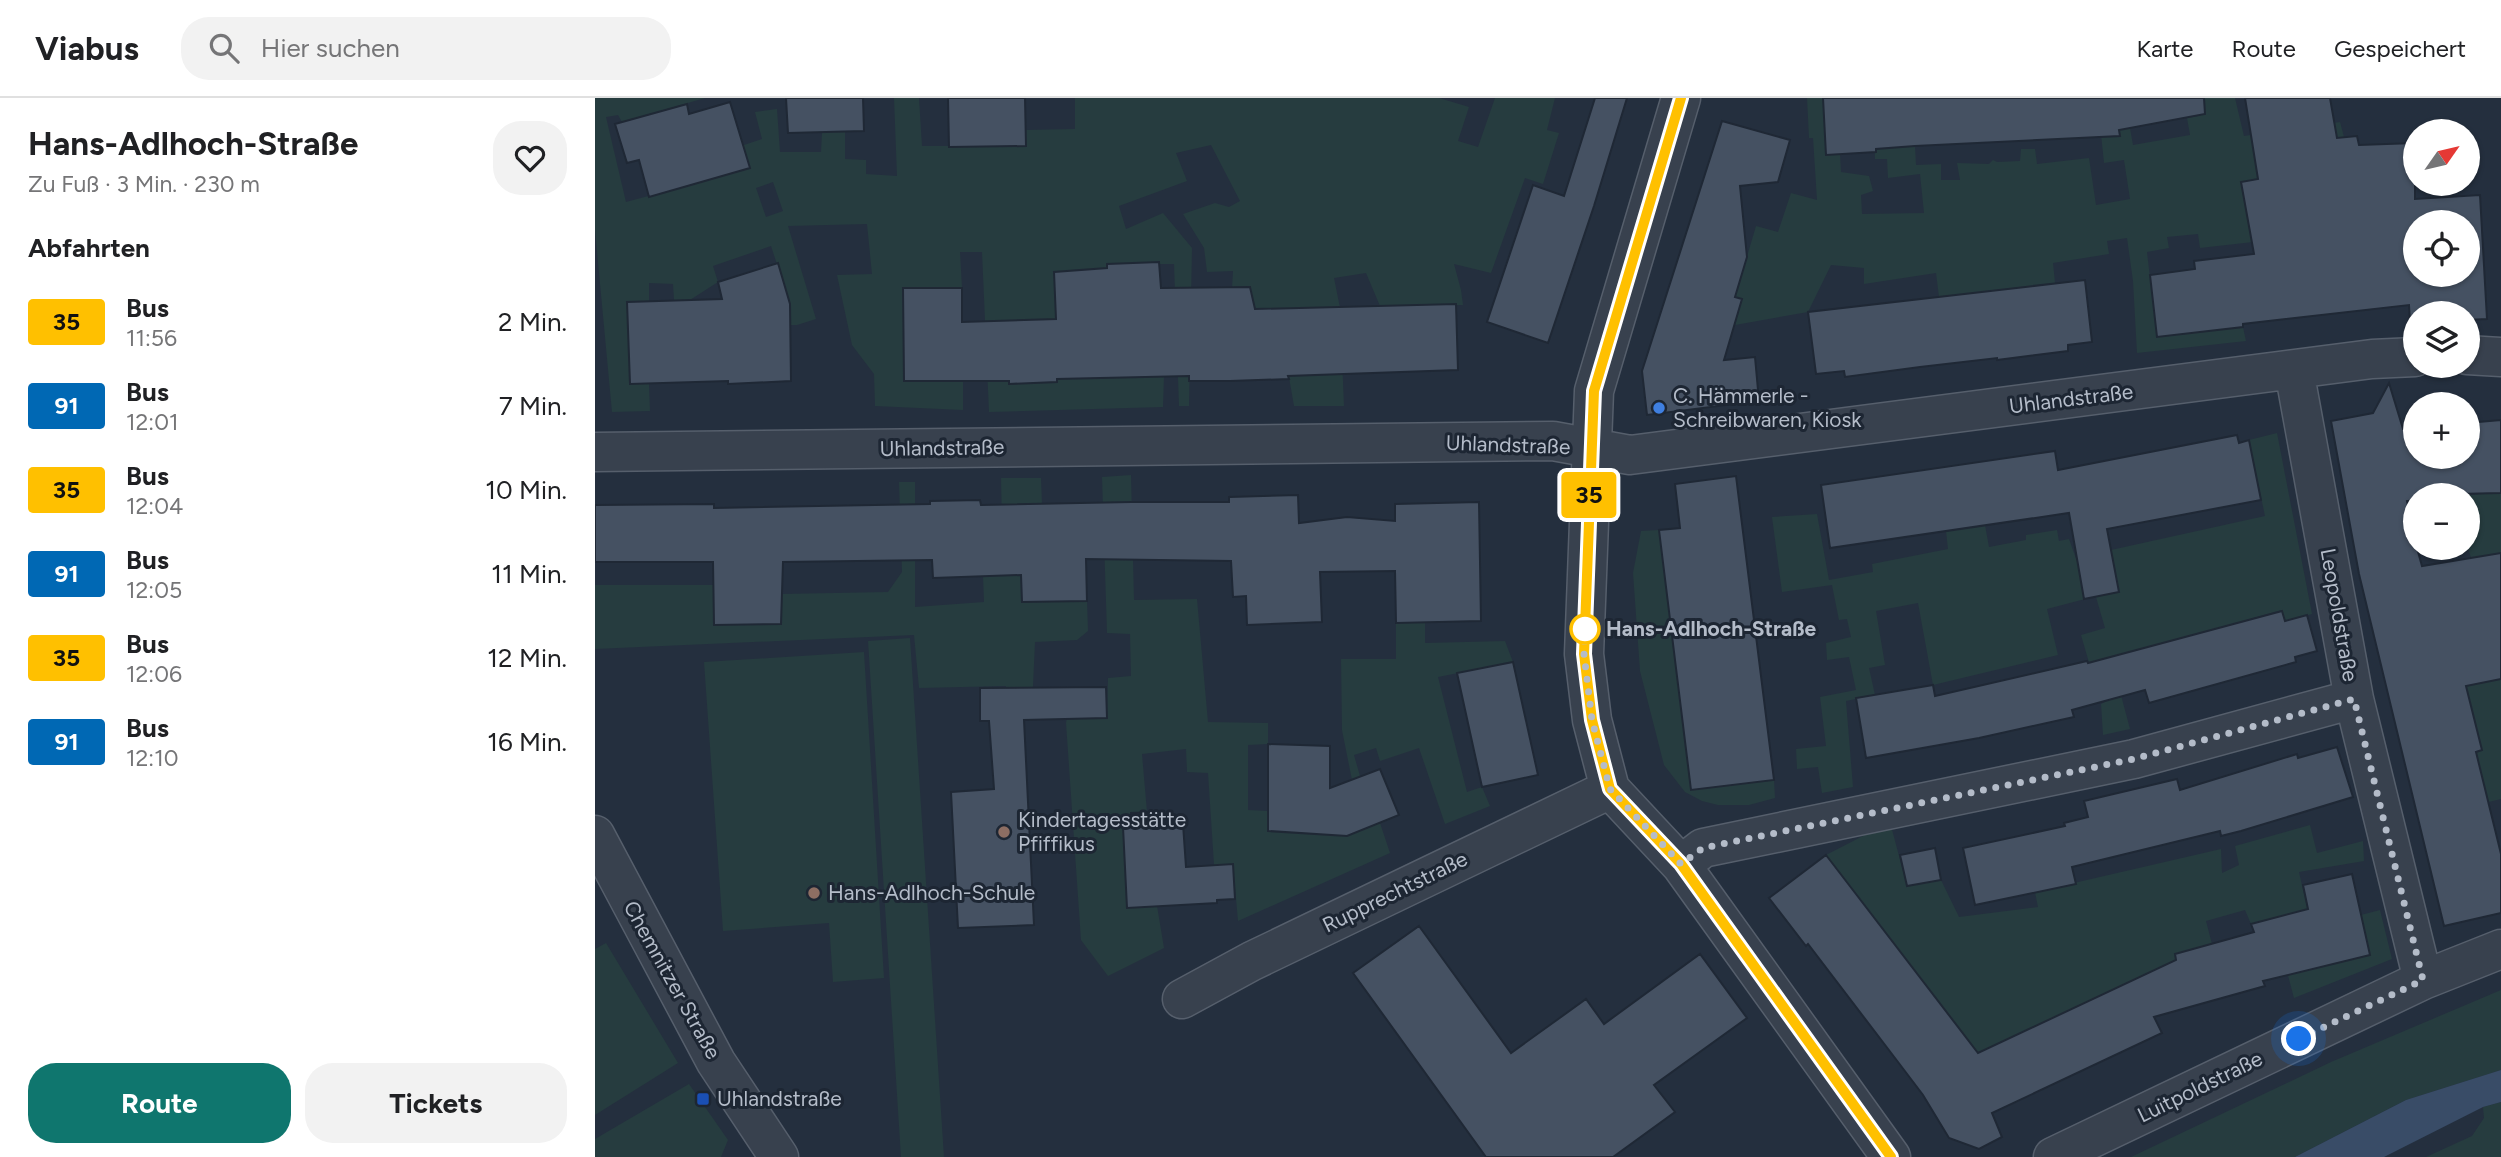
<!DOCTYPE html>
<html lang="de">
<head>
<meta charset="utf-8">
<style>
	body { margin:0; font-family:Figtree,sans-serif; background:#f2f2f2; color:#202124; height:100vh; display:flex; flex-direction:column; font-size:26px; white-space:nowrap }
	* { box-sizing:border-box; margin:0 }
	p { font-size:23px; color:#757577 }
	.icon { flex:none; width:38px; height:38px; fill:none; stroke:currentColor; stroke-width:2; stroke-linecap:round; stroke-linejoin:round }
	.map { position:relative; flex:1; overflow:hidden }
	.side { display:flex; flex-direction:column; background:#fff; width:595px }
	.side>* { flex:none }
	.badge { padding:0 14px; border-radius:5px; font-size:24px; line-height:46px }
	.needle { width:46px; rotate:56deg }
	.controls { position:absolute; left:1808px; top:21px; display:grid; gap:14px }
	.controls a { display:grid; place-items:center; width:77px; height:77px; border-radius:50%; background:#fff; box-shadow:0 2px 5px #0004; font-size:35px }
	.you { position:absolute; width:35px; height:35px; margin:-18px; border:5px solid #fff; border-radius:50%; background:#1a73e8; box-shadow:0 0 0 10px #1a73e833 }
	.map>.badge { position:absolute; translate:-50% -50%; box-shadow:0 0 0 4px #fff }
	h2 { padding:0 28px; font-size:26px; line-height:63px }
	.round { display:grid; place-items:center; flex:none; width:74px; height:74px; border-radius:28px; background:#f2f2f2 }
	.head { display:flex; align-items:center; justify-content:space-between; height:119px; padding:0 28px }
	h1 { font-size:33px; font-weight:700; line-height:52px }
	.cta { display:flex; gap:14px; margin-top:auto; padding:14px 28px }
	.cta a { flex:1; height:80px; border-radius:28px; background:#0f766e; color:#fff; font-size:28px; font-weight:700; line-height:80px; text-align:center }
	.cta a+a { background:#f2f2f2; color:#202124 }
	ul { padding:0; list-style:none }
	li { display:flex; align-items:center; gap:21px; height:84px; padding:0 28px }
	li div { flex:1 }
	li b { display:block; font-size:26px }
	li em { font-style:normal }
	li .badge { min-width:77px; font-weight:700; text-align:center }
	header { display:flex; align-items:center; gap:42px; box-sizing:border-box; height:98px; padding:0 35px; background:#fff; border-bottom:2px solid #e0e0e0 }
	header strong { font-size:33px }
	nav { display:flex; gap:38px; margin-inline-start:auto; font-size:24px }
	.search { width:490px; height:63px; background:#f2f2f2; display:flex; align-items:center; gap:18px; box-sizing:border-box; padding:0 24px; border-radius:28px; color:#757577; font-size:26px }
	main { display:flex; flex:1; min-height:0 }
	.map>svg:first-child { display:block }
	.green { fill:#263c3f; fill-rule:evenodd }
	.water { fill:#394c67 }
	.building { fill:#455162; stroke:#1f2835; stroke-width:2; fill-rule:evenodd }
	.lines { fill:none; stroke-linecap:round; stroke-linejoin:round }
	.street-casing { stroke:#565f6c; stroke-width:41 }
	.street { stroke:#38414e; stroke-width:38 }
	.line-casing { stroke:#fff; stroke-width:16 }
	.line { stroke:#ffc000; stroke-width:10 }
	.walk { stroke:#b4bcc9; stroke-width:7; stroke-dasharray:0 12.6 }
	.shop-dot { fill:#3f7fe0; stroke:#1d2633; stroke-width:2.5 }
	.stop-dot { fill:#fff; stroke:#ffc000; stroke-width:3.5 }
	.education-dot { fill:#8d6e63; stroke:#1d2633; stroke-width:2.5 }
	.transit-dot { fill:#1a4fb4; stroke:#1d2633; stroke-width:2.5 }
	.labels { text-anchor:middle; stroke-width:6; stroke-linejoin:round; paint-order:stroke }
	.poi-label { font-size:21px; fill:#b4bcc9; stroke:#1d2633; text-anchor:start }
	.street-label { font-size:21px; fill:#b4bcc9; stroke:#1d2633 }
	.stop-label { font-size:21px; font-weight:bold; fill:#b4bcc9; stroke:#1d2633; text-anchor:start }
</style>
</head>
<body>
<header>
<strong>Viabus</strong>
<div class="search"><svg class="icon" aria-label="search" viewBox="0 0 24 24"><circle cx="10" cy="10" r="6"/><path d="M15 15l6 6"/></svg>Hier suchen</div>
<nav><a>Karte</a><a>Route</a><a>Gespeichert</a></nav>
</header>
<main>
<section class="side">
<div class="head"><div><h1>Hans-Adlhoch-Straße</h1><p>Zu Fuß · 3 Min. · 230 m</p></div><a class="round"><svg class="icon" aria-label="heart" viewBox="0 0 24 24"><path d="M12 20l-8-8c-3-5 5-10 8-4 3-6 11-1 8 4z"/></svg></a></div>
<h2>Abfahrten</h2>
<ul>
<li><span class="badge" style="background:#ffc000;color:#111">35</span><div><b>Bus</b><p>11:56</p></div><em>2 Min.</em></li>
<li><span class="badge" style="background:#0068b4;color:#fff">91</span><div><b>Bus</b><p>12:01</p></div><em>7 Min.</em></li>
<li><span class="badge" style="background:#ffc000;color:#111">35</span><div><b>Bus</b><p>12:04</p></div><em>10 Min.</em></li>
<li><span class="badge" style="background:#0068b4;color:#fff">91</span><div><b>Bus</b><p>12:05</p></div><em>11 Min.</em></li>
<li><span class="badge" style="background:#ffc000;color:#111">35</span><div><b>Bus</b><p>12:06</p></div><em>12 Min.</em></li>
<li><span class="badge" style="background:#0068b4;color:#fff">91</span><div><b>Bus</b><p>12:10</p></div><em>16 Min.</em></li>
</ul>
<div class="cta"><a>Route</a><a>Tickets</a></div>
</section>
<div class="map">
<svg width="1906" height="1059" viewBox="0 0 1906 1059">
	<rect width="100%" height="100%" fill="#242f3e"/>
	<path class="green" d="M0 0H110L27 24 23 17 11 19 31 104 124 79 114 42 144 33 149 47 167 41 160 14 182 11 185 54H226L227 34 250 33V61L271 62V76L302 78 299 0H324L327 48H430V32L480 31V0H844L874 9 863 43 883 49 900 0H960L952 32 964 35 948 86 930 80 896 175 859 166 866 192 868 207 785 208 771 175 739 180 745 210 749 308H699L688 245 663 220 655 190H637L638 173 612 174 609 150 588 116 620 105 634 109 645 103 616 47 581 55 592 83 524 108 531 131 568 115 597 150 594 308H584L579 166H513L516 279 569 278 568 309 394 314 387 154H365L367 190 308 191 309 283H368V312L280 308 279 276 257 247 242 177 277 176 272 126 193 128 221 221 202 227H196L195 206 176 148 118 168 123 184 95 202H79L78 186 54 185V204L32 205 35 286H54L55 313 17 314 0 132ZM178 84 188 113 171 119 161 90Z
		M1212 0H1228L1245 56 1246 74 1274 78 1278 93 1266 97 1267 116 1329 115 1325 76 1293 80 1292 61H1280L1278 0 1320 48 1321 67 1346 66V82H1365L1362 65 1394 66 1398 62 1402 64 1425 63 1426 51H1440L1442 66 1494 60 1501 107 1535 101 1529 62 1509 65 1504 17 1526 31 1535 30 1538 47 1595 37 1592 20 1603 18 1600 0H1640L1649 38 1745 24 1749 39 1658 144 1605 150 1603 136 1572 139 1574 150 1552 154 1562 239 1648 229 1651 243 1542 255 1538 183 1532 140 1512 143 1514 156 1458 165 1460 185 1344 199 1341 175 1269 186V170L1236 167 1213 214 1140 227 1147 202 1140 199 1161 128 1183 134 1196 95 1222 102 1218 40H1214Z
		M1682 335 1717 516 1690 523 1687 512 1540 553 1518 567 1535 631 1508 637 1506 606 1516 601 1495 568 1486 537 1510 530 1501 499 1524 494 1516 452 1670 418 1654 342Z
		M536 377 539 502 602 501 613 624 673 625V646L653 647V712L673 713V733L754 737 785 725 795 755 643 823 638 767H619L613 675 592 674 591 651 547 656 552 714 536 715V728L528 730 532 809 562 808 569 850 513 878 486 842 471 625 472 620H512L513 580 536 578 535 536 512 535 507 379Z
		M406 380H446L447 406 425 407 427 504 492 503 493 533 482 542 440 544 437 610H411V588L324 590 319 537 0 551V487H118L119 527 186 496 293 494 307 474 304 384H320V509L389 504 388 478 408 477Z
		M1906 395V455L1876 460 1872 446V397Z
		M1222 416 1234 482 1278 474 1277 466 1353 451 1351 433 1390 427 1394 449 1431 442V437L1462 432 1464 443 1474 441 1484 469 1490 501 1452 511 1463 557 1338 587 1323 505 1281 513 1290 567 1274 570 1280 597 1251 603 1258 689 1227 695 1223 669 1202 671 1201 651 1231 648 1225 599 1261 592 1254 559 1232 562 1231 545 1256 539 1252 521 1244 522 1237 487 1187 494 1177 419Z
		M1064 432 1096 691 1179 682 1180 700 1154 707H1123L1107 703 1090 694 1069 667 1045 573 1038 475 1046 433Z
		M801 525H830V545L910 543 918 564 843 579 872 694 887 689 895 708 850 726 824 650 785 663 781 650 759 657 765 678 757 682 747 632 746 561H801Z
		M315 540 349 1059H306L273 543Z
		M269 554 289 880 238 884 234 825 128 833 109 564Z
		M1906 563V701L1824 721 1887 681 1881 654 1887 652 1879 621 1798 613Z
		M1295 724 1312 788 1346 782 1364 819 1443 809 1440 794 1626 751 1627 775 1644 767 1640 748 1715 727 1722 755 1768 743 1769 763 1704 774 1725 867 1766 817 1785 812 1797 861 1699 900 1678 821 1656 826 1650 812 1611 823 1617 846 1580 856 1586 879 1382 956 1231 757Z
		M11 845 83 965 0 1017V851Z
		M1906 892V972L1811 1002 1700 1059H1536L1736 964Z
		M94 986 133 1042 126 1059H0V1041Z
		M1906 1004V1059H1831L1877 1038 1889 1020 1888 1009Z"/>
	<path class="water" d="M1906 972V1004L1888 1009 1789 1059H1700L1811 1002Z"/>
	<path class="building" d="M191 0H268L269 33 193 35Z
		M353 0H430L431 48 354 49Z
		M1000 0H1032L999 108 953 245 892 224 938 87 969 98Z
		M1228 0H1609L1610 16 1524 32 1525 38 1320 48 1281 51V54L1231 57Z
		M1650 0H1735L1742 40 1762 38 1764 47 1820 45V101L1885 97 1892 221 1872 222V215H1820V224H1815L1814 207 1648 226V229L1562 239 1555 177 1600 171 1599 163 1659 156 1646 84 1663 81ZM1820 124H1872V177H1820Z
		M135 4 155 70 54 99 44 62 32 65 20 26 92 6 94 16Z
		M1127 23 1195 42 1183 84 1145 88 1152 159 1140 199 1147 201 1129 262 1160 259 1164 303 1052 317 1047 273Z
		M564 164 566 190 655 189 660 211 861 206 863 272 693 278 694 281 635 283H594V278L462 281V284L414 286V283H309L308 190H367V224L461 221 459 174 512 170V166Z
		M183 165 195 206 196 283 133 286V283L35 286 32 204 127 201 123 184Z
		M1490 182 1497 244 1473 247V253L1402 262V260L1325 269 1250 279 1249 273 1221 276 1213 214Z
		M1794 285 1808 331 1820 330V359H1872V325L1906 322V395L1820 397V402L1812 403 1820 439V450H1822L1827 468 1906 455V581L1871 588 1887 652 1881 654 1906 756V815L1849 828 1764 476 1736 323 1778 315Z
		M1642 337 1644 345 1654 342 1666 402 1512 431 1524 494 1489 501 1474 415 1235 450 1226 387 1460 353 1463 372Z
		M1141 378 1179 682 1096 692 1064 432 1085 430 1080 386Z
		M703 397 704 425 752 419 800 423V406L884 404 886 523 801 525 800 473 725 474 727 524 652 527 651 498 638 499 636 463 491 461 492 503 427 504 426 477 338 480 337 462 188 464 186 526 119 527 118 464H0V407L119 406V410L335 406V403L385 402 386 407 536 404H634V399Z
		M1687 513 1690 523 1712 517 1722 553 1700 559 1701 564 1554 605 1550 592 1477 612 1479 619 1384 640 1271 660 1261 600 1338 587 1340 598 1492 563 1493 565Z
		M918 564 943 677 887 689 862 575Z
		M511 589 512 620 429 622 439 827 363 830 356 694 399 691 394 623H385V590Z
		M673 646 735 648V690L785 671 804 717 752 738 673 733Z
		M1742 649 1758 699 1646 733 1626 738 1625 733 1477 769 1481 786 1380 807 1368 750 1470 728 1469 725 1493 719 1489 703 1582 681 1585 692 1702 656 1703 660Z
		M567 714V727L588 726 591 769 638 766 640 801 622 802V805L532 810 528 729 536 728V715Z
		M1340 750 1346 782 1312 788 1305 757Z
		M1231 757 1383 955 1581 862 1580 856 1659 834 1656 826 1713 811 1708 787 1757 776 1775 857 1668 883 1670 888 1559 919 1567 935 1397 1015 1407 1039 1384 1051 1354 1040 1328 997 1303 964 1213 846 1211 848 1174 800Z
		M824 828 916 955 991 901 1009 926 1105 856 1152 920 1059 987 1080 1014 1018 1059H891L758 875Z"/>
	<g class="lines">
		<defs>
			<path id="street" d="M1086 0 999 293 989 556 997 622 1015 691 1086 767 1296 1059
				M1872 257 1906 259
				M1699 272 1759 601 1828 882
				M0 354 958 343 1035 357 1777 261 1820 259
				M0 737 121 964 184 1059
				M1086 767 1108 750 1539 661 1759 601
				M587 901 657 863 1015 691
				M1458 1059 1828 882 1906 851"/>
		</defs>
		<use href="#street" class="street-casing"/>
		<use href="#street" class="street"/>
	</g>
	<g class="lines">
		<defs>
			<path id="line" d="M1086 0 999 293 989 556 997 622 1015 691 1086 766 1296 1059"/>
		</defs>
		<use href="#line" class="line-casing"/>
		<use href="#line" class="line"/>
		<path class="walk" d="M990 531 989 556 997 622 1015 691 1086 766 1108 750 1539 661 1759 601 1828 882 1704 941"/>
	</g>
	<circle class="shop-dot" cx="1064" cy="310" r="7"/>
	<circle class="stop-dot" cx="990" cy="531" r="14"/>
	<g class="education-dot">
		<circle cx="409" cy="734" r="7"/>
		<circle cx="219" cy="795" r="7"/>
	</g>
	<rect class="transit-dot" x="101" y="994" width="14" height="14" rx="3.5"/>
	<g class="labels">
		<g class="poi-label">
			<text x="1078" y="305">C. Hämmerle -<tspan x="1078" dy="24">Schreibwaren, Kiosk</tspan></text>
			<text x="423" y="729">Kindertagesstätte<tspan x="423" dy="24">Pfiffikus</tspan></text>
			<text x="233" y="802">Hans-Adlhoch-Schule</text>
			<text x="122" y="1008">Uhlandstraße</text>
		</g>
		<g class="street-label">
			<text transform="translate(1476 301) rotate(-7)" y="7">Uhlandstraße</text>
			<text transform="translate(913 347) rotate(2)" y="7">Uhlandstraße</text>
			<text transform="translate(347 350) rotate(-1)" y="7">Uhlandstraße</text>
			<text transform="translate(1744 517) rotate(80)" y="7">Leopoldstraße</text>
			<text transform="translate(800 794) rotate(-26)" y="7">Rupprechtstraße</text>
			<text transform="translate(77 882) rotate(61)" y="7">Chemnitzer Straße</text>
			<text transform="translate(1605 989) rotate(-26)" y="7">Luitpoldstraße</text>
		</g>
		<g class="stop-label">
			<text x="1011" y="538">Hans-Adlhoch-Straße</text>
		</g>
	</g>
</svg>
<div class="controls">
<a><svg class="needle" viewBox="-14 -14 28 28"><path d="M0-13l5 13h-10z" fill="#e53935"/><path d="M0 13l5-13h-10z" fill="#757577"/></svg></a>
<a><svg class="icon" aria-label="locate" viewBox="0 0 24 24"><circle cx="12" cy="12" r="6"/><path d="M12 2v4M12 18v4M2 12h4M18 12h4"/></svg></a>
<a><svg class="icon" aria-label="layers" viewBox="0 0 24 24"><path d="M12 4l9 5-9 5-9-5zM3 14l9 5 9-5"/></svg></a>
<a>+</a>
<a>−</a>
</div>
<div class="you" style="left:1704px;top:941px"></div>
<b class="badge" style="left:994px;top:397px;background:#ffc000;color:#111">35</b>
</div>
</main>
</body>
</html>
